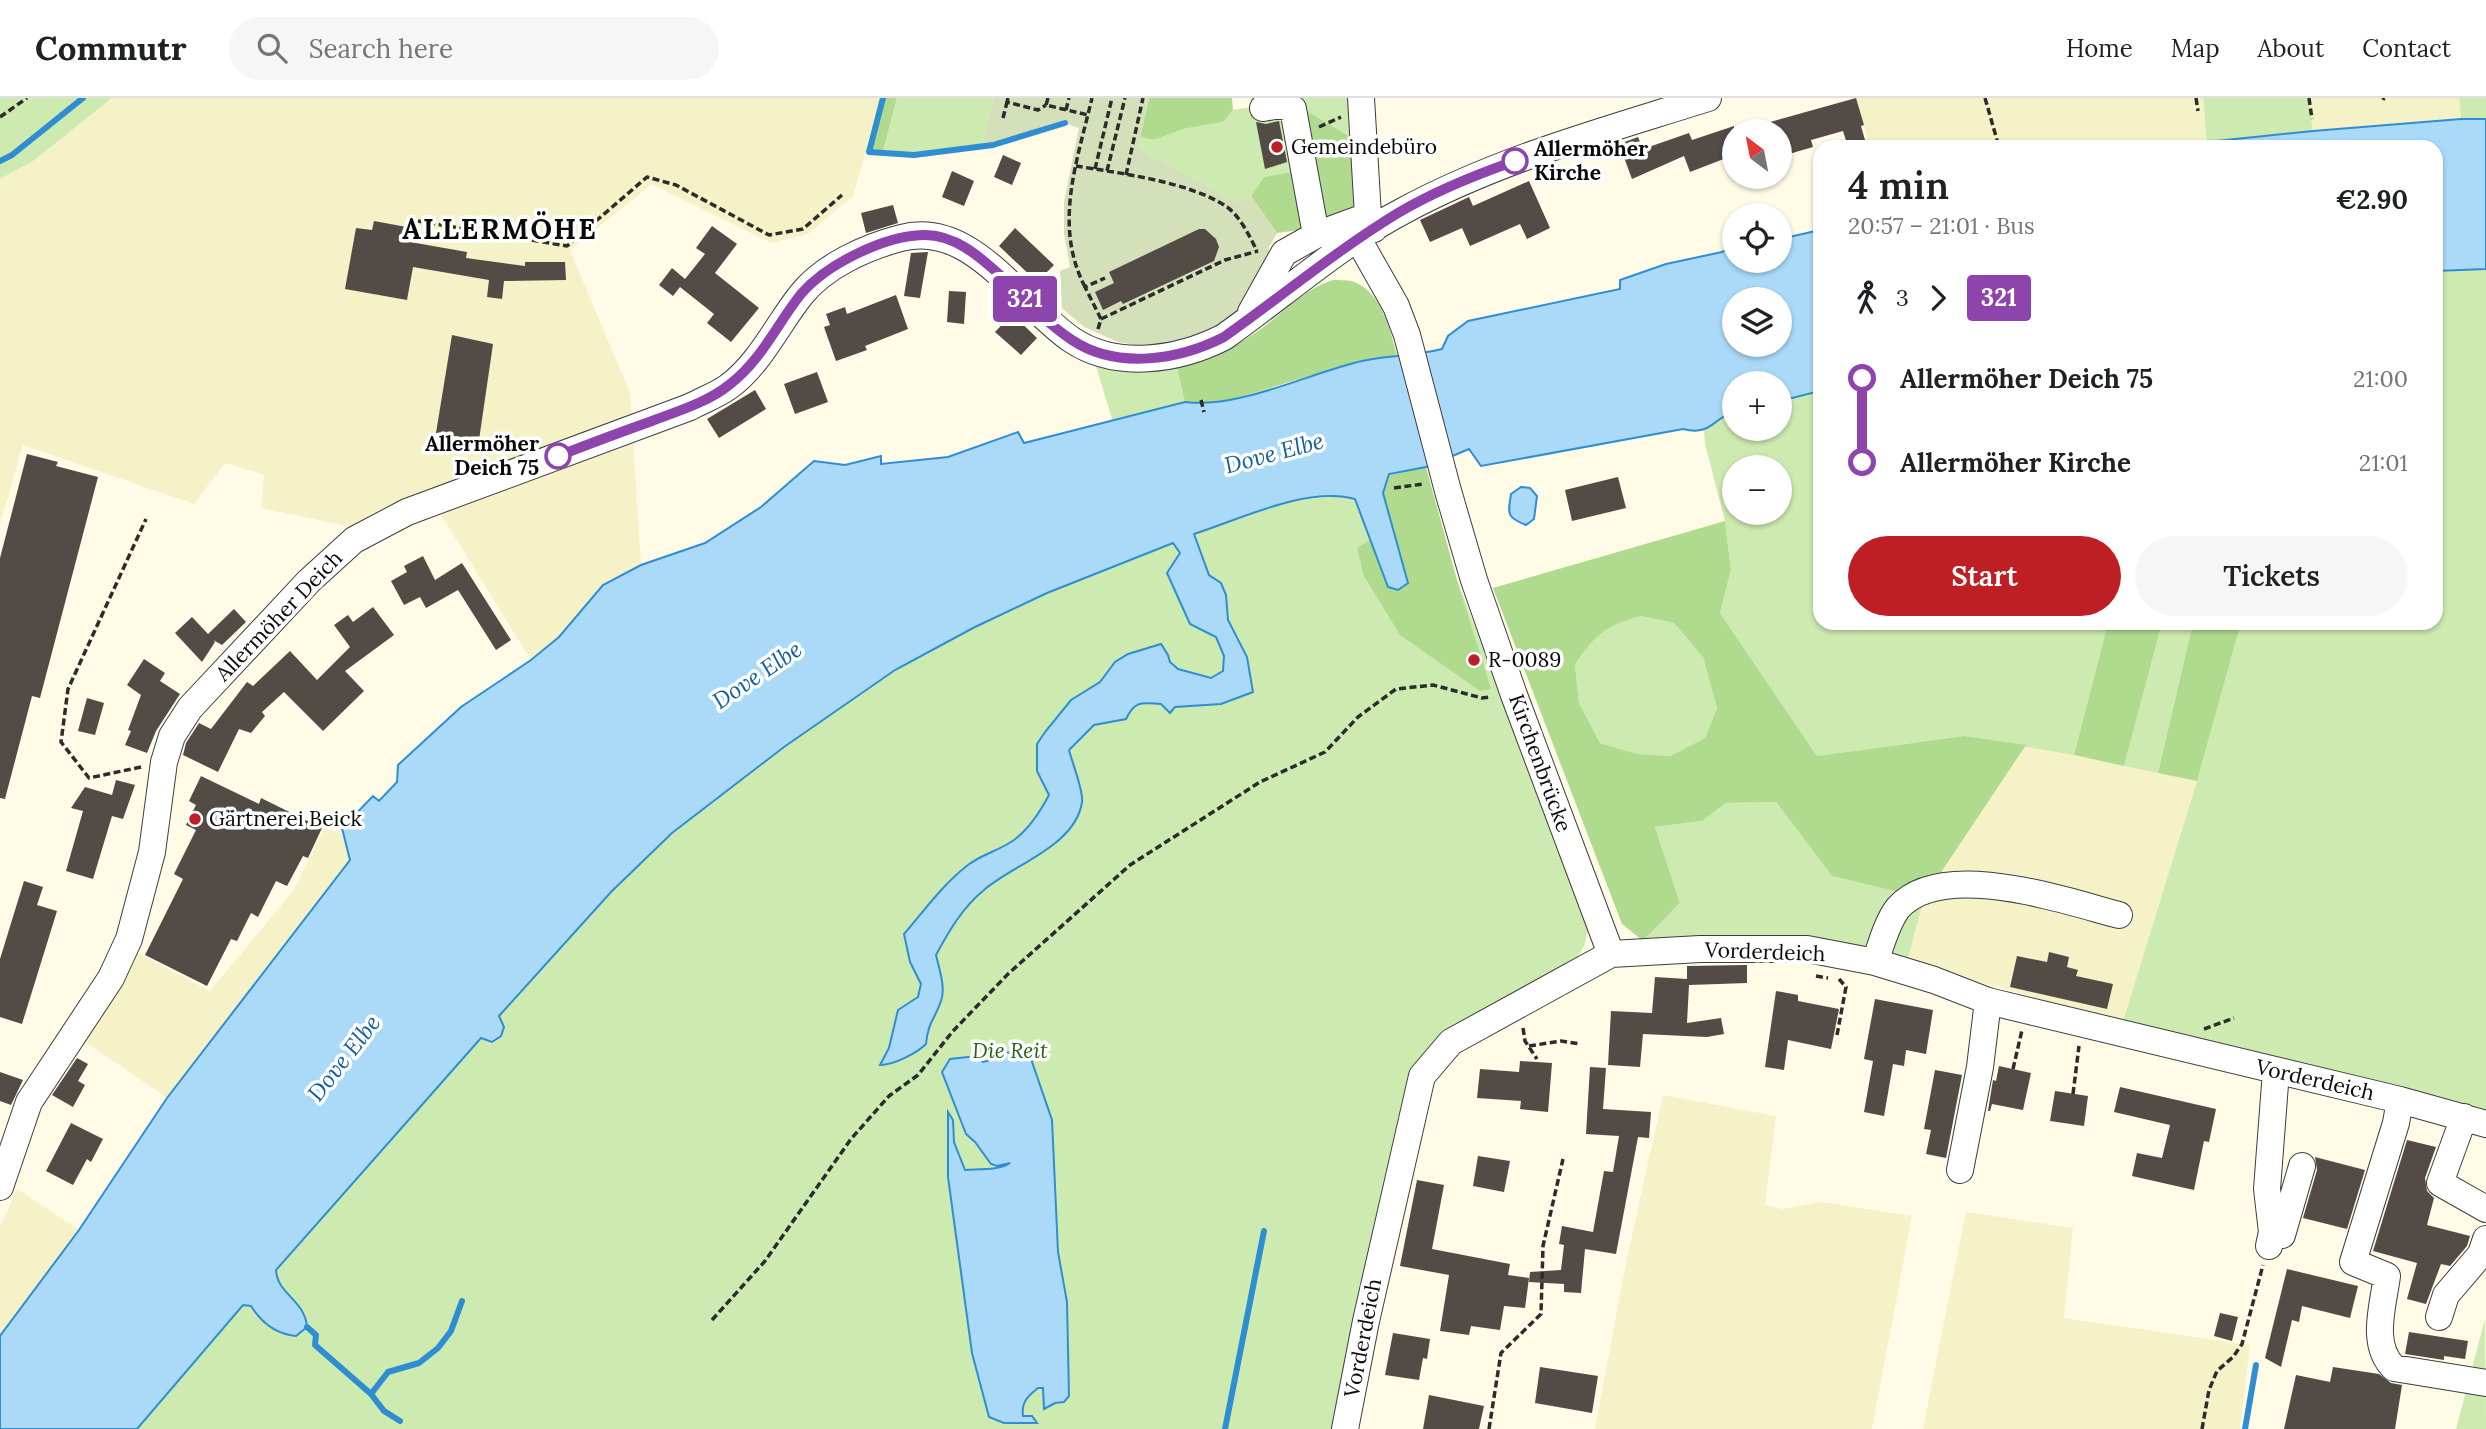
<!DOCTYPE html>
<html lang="en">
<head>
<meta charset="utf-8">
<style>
	body { margin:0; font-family:Lora,serif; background:#f6f6f6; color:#202124; height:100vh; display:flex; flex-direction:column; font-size:26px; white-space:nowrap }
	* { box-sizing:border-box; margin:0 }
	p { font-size:23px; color:#757577 }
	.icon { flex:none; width:38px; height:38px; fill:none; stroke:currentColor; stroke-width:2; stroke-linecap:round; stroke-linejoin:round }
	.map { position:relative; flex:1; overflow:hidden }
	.drawer { position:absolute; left:1813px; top:42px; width:630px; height:490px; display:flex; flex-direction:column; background:#fff; border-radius:21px; box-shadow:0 2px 5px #0004 }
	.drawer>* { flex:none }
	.badge { padding:0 14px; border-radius:5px; font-size:24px; line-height:46px }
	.needle { width:46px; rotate:328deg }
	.fabs { position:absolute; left:1722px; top:21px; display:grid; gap:14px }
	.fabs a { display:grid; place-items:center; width:70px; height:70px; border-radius:50%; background:#fff; box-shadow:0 2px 5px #0004; font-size:35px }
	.map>.badge { position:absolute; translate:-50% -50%; box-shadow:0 0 0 4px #fff }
	.legs { display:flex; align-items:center; gap:10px; height:77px; padding:0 35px; font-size:23px }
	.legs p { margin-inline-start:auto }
	.headline { display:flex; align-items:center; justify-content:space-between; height:119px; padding:0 35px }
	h1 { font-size:38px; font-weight:600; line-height:52px }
	.primary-button { display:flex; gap:14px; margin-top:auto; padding:14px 35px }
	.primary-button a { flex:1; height:80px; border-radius:42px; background:#bd1f24; color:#fff; font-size:28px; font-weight:600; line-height:80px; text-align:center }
	.primary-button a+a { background:#f6f6f6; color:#202124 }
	ul { padding:0 35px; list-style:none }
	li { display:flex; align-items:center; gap:24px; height:84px; font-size:26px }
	li i { display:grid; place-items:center; width:10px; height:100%; margin:0 9px; background:currentColor }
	li i::after { content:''; width:18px; height:18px; margin:-9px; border:5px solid; border-radius:50%; background:#fff }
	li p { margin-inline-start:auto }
	li:first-child i { background:linear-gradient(#0000 50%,currentColor 0) }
	li:last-child i { background:linear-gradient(currentColor 50%,#0000 0) }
	header { display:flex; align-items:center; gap:42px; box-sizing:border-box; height:98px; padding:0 35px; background:#fff; border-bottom:2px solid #e0e0e0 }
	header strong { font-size:33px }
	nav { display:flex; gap:38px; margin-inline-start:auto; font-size:24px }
	.search { width:490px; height:63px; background:#f6f6f6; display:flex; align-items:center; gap:18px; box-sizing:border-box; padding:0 24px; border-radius:38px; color:#757577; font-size:26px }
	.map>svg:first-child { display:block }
	.farmland { fill:#f5f2c7 }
	.green { fill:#cdeab0; fill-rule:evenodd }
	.forest { fill:#b0db8f; fill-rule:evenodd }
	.cemetery { fill:#d3e0b9 }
	.water { fill:#aadaf8; stroke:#2f8ed1; stroke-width:2; fill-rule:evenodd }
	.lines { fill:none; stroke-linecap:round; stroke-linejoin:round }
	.stream { stroke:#2f8ed1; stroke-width:6 }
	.building { fill:#534b46 }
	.minor-casing { stroke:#3d3d3d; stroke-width:28 }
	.path { stroke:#2c2c2c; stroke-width:3.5; stroke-dasharray:7 3.5; stroke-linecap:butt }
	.minor { stroke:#fff; stroke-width:26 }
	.line-1-casing { stroke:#fff; stroke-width:16 }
	.line-1 { stroke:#8e44ad; stroke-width:10 }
	.poi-dot { fill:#bd1f24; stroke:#fff; stroke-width:2.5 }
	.stop-1-dot { fill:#fff; stroke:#8e44ad; stroke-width:3.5 }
	.labels { text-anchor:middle; stroke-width:7; stroke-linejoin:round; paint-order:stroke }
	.poi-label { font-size:21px; fill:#0a0a0a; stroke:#fff; text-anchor:start }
	.stop-label { font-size:21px; font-weight:bold; fill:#0a0a0a; stroke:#fff; text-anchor:start }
	.street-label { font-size:21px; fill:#0a0a0a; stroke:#fff }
	.park-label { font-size:21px; font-style:italic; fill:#28631a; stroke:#fff }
	.water-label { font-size:23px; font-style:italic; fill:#115e9e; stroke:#fff }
	.district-label { font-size:28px; font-weight:bold; letter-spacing:2px; fill:#0a0a0a; stroke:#fff }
</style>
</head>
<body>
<header>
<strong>Commutr</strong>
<div class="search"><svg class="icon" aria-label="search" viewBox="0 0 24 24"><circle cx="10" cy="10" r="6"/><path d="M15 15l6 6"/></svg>Search here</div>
<nav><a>Home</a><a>Map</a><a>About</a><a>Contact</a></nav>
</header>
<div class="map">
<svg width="2486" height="1331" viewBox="0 0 2486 1331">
	<rect width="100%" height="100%" fill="#fffbe7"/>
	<path class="farmland" d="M112 0H881L853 98 808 136 771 145 652 86 570 152 630 295 641 467 603 487 559 539 531 562 438 412 390 437 261 410 264 377 225 365 194 406 23 347 0 426V81L33 63Z
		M1856 0H2203L2207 44 2184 49H1870Z
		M2308 0H2459L2461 21 2313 33Z
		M2026 647 2197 683 2123 924 1907 864 1924 800Z
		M325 729 343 737 350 761 167 1000 81 941 136 854 210 893 293 793Z
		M1663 997 1776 1018 1765 1107 1783 1111 1821 1104 1912 1118 1872 1331H1595L1626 1165Z
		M17 1091 79 1132 0 1238V1129Z
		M1966 1114 2073 1130 2064 1220 2250 1247 2240 1331H1923Z"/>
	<path class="green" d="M0 0H112L33 63 0 81Z
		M897 0H994L982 48 914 57H882Z
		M1251 0H1354L1353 41 1307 71 1264 79 1251 98 1238 105 1138 49 1140 39 1154 42 1183 31 1223 24 1233 12 1252 9Z
		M2203 0H2308L2313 33 2207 44Z
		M2459 0H2486V21H2461Z
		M2486 171V1018L2118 940 2197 683 2241 525H2436V173Z
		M1095 265 1123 270H1177L1185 304 1113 324Z
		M1820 293V525H2108L2074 657 1964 638 1817 658 1720 515 1731 472 1725 423 1705 346 1704 333 1734 314V331H1780V303ZM1734 369H1780V415H1734Z
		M1383 395 1465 556 1490 591 1457 482 1590 826 1584 848 1574 866 1447 937 1336 1331H137L243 1207 251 1208 259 1221 306 1217 276 1182V1172L481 939 492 944 504 929 498 919C555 856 608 788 673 734 696 715 720 698 744 679 816 624 892 570 974 529 1036 498 1100 474 1164 448 1214 428 1304 390 1356 401L1408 484Z
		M1640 518 1674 525 1703 559 1717 610 1705 640 1670 658 1637 656 1600 645 1579 605 1575 566C1597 536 1604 528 1640 518Z
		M2162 525H2193L2158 675 2124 668Z
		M1776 704 1832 778 1924 800 1907 864 1643 843 1680 805 1655 729 1702 723 1726 705Z
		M2485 1221 2486 1331H2456Z"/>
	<path class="forest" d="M881 0H897L882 57 866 55Z
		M1149 0H1232L1233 12 1223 24 1183 31 1154 42 1140 39Z
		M1307 13 1353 41 1358 112 1315 130 1277 135 1251 98 1264 79 1307 71 1297 20Z
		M1333 182C1339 182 1346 182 1351 183 1381 191 1390 232 1397 257 1359 263 1323 274 1286 285 1254 295 1219 308 1185 304L1177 270C1204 262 1228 253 1252 237 1280 219 1301 192 1333 182Z
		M1426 369 1457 482 1491 591 1480 593 1400 537 1364 478 1357 450 1370 442 1388 489 1408 485 1383 395 1389 377Z
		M1725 423 1731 472 1720 515 1817 658 1964 638 2026 647 1924 800 1832 778 1776 704 1726 705 1702 723 1655 729 1680 805 1643 843 1622 826 1493 490ZM1641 518 1674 525 1703 559 1717 610 1705 640 1670 658 1637 656 1600 645 1579 605 1575 566C1597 536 1604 528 1641 518Z
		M2108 525H2162L2124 668 2074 657Z
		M2193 525H2241L2197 683 2158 675Z"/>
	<path class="cemetery" d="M994 0H1149L1138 49 1238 105 1251 98 1277 135 1269 149 1270 168 1244 210 1210 232 1176 244 1147 249 1118 244 1084 229 1062 210 1060 173 1070 169 1064 135V104L1079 30 1064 25 982 48Z"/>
	<path class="water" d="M2461 21H2486V171L2436 173V49H2184L2207 44 2313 33Z
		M1820 132V293L1780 303V285H1734V314C1712 321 1711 338 1683 331L1481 368 1469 351 1426 369 1389 376 1383 395 1408 485 1398 492 1388 489 1355 401C1307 388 1241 421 1194 436L1209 477 1221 485 1226 497 1228 522 1247 559 1253 594 1221 606 1175 609 1170 615 1161 606C1142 605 1135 602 1126 621L1094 627 1069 652C1072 664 1084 694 1082 704 1076 748 1012 767 984 792 962 810 949 833 936 857 939 870 946 890 941 903 935 921 928 924 926 946 917 955 894 967 880 967L889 950 898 912 918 899 921 886 910 864 904 836C924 813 943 786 968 767 981 757 997 753 1011 744 1028 733 1040 714 1049 697L1037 673V646L1045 634 1071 602 1100 584 1115 564 1128 556 1161 546 1168 557 1170 564 1178 571 1211 580 1223 573 1224 558 1216 539 1190 526 1167 475 1180 455 1173 445 1047 495 973 530 895 572 784 649 672 735 611 794 499 918 504 929 501 938 492 944 481 940 276 1172C277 1196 305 1202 307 1229L296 1238C276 1236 261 1224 251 1208L243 1207 137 1331H0V1238L79 1132 167 1000 350 762 342 730 373 698 379 703 397 684 398 667 461 609 531 562 559 539 603 487 641 467 705 445 761 409 814 363 845 367 881 358V366L948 359 1018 334 1024 345 1185 304C1239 311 1309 275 1362 263 1388 257 1416 258 1442 251L1448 238 1468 223 1620 191V182L1666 166 1722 154 1734 148V163H1780V141ZM1734 201H1780V247H1734Z
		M1521 389 1530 390 1537 398 1534 421 1526 427C1506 419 1508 416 1511 396Z
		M1023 954 1030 958 1052 1022 1058 1154 1067 1204 1069 1298 1064 1304 1055 1305 1044 1311 1043 1290H1038C1028 1298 1021 1304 1023 1318H1032L1037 1325H1004L989 1319 972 1255 948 1079V1014L953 1022 954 1044 965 1072C978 1071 1001 1072 1010 1065L997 1068 991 1066 975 1044 966 1036 942 974 950 961 977 958 983 964 991 962V955Z"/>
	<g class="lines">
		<path class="stream" d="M883 0 869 54 914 57 993 47 1065 25
			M0 63 12 57 83 0
			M307 1229 316 1237 315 1247 371 1296 384 1313 400 1323
			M371 1296 388 1274 419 1265 438 1250 451 1233 462 1203
			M1225 1331 1264 1133
			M2245 1331 2256 1267"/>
	</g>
	<path class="building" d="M1856 0 1864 27 1861 28 1867 49H1848L1843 33 1811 42 1813 49 1789 56 1782 33H1750L1749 30Z
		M1279 23 1287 64 1265 71 1256 24 1266 26Z
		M1734 28V57L1690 74 1684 58 1632 81 1619 46 1638 39 1643 51 1689 35 1692 42Z
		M1003 57 1021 65 1012 87 994 79Z
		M952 73 974 83 964 108 942 99Z
		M1529 83 1550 130 1527 141 1520 126 1470 148 1462 130 1430 144 1420 122 1469 99 1473 108Z
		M893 107 898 125 866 135 861 115Z
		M374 123 412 130 410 144 467 154 466 160 525 168V164H565L566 182 504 183 502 201 487 199 489 182 413 169 407 202 345 191 356 130 372 132Z
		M712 128 737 146 715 175 759 210 731 244 707 225 714 216 680 189 673 198 659 187 672 170 685 181 705 156 696 150Z
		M1015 130 1054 167 1037 184 999 148Z
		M1199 131H1205L1216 141 1219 149 1214 163 1123 206 1121 203 1103 212 1095 194 1114 185 1109 174Z
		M928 154 920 200 904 198 911 155Z
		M949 193 966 194 964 226 947 224Z
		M896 197 908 231 865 248 867 252 836 263 824 229 830 227 826 216 845 209 847 216Z
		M1012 216 1037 240 1021 257 995 234Z
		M452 237 493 246 479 342 436 335Z
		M817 274 828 304 795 316 784 286Z
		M755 292 766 311 719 340 707 321Z
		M27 356 58 364 56 368 98 379 40 600 32 598 5 701 0 700V460Z
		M1618 379 1626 410 1572 423 1565 392Z
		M423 458 435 482 462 465 511 542 496 552 458 492 426 510 420 499 404 507 391 483 407 474 404 468Z
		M373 509 394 537 345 573 364 593 323 633 284 594 262 614 265 618 251 635 239 631 218 674 183 657 186 645 199 625 211 631 247 584 253 588 290 553 317 582 350 549 334 527 348 517 353 524Z
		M234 511 246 524 222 547 213 542 215 544 202 564 175 535 192 519 208 536Z
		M144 561 165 575 160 583 180 596 156 633 147 655 125 647 131 633 128 632 141 597 127 587Z
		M87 600 104 605 95 637 78 633Z
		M201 678 259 706 261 700 322 730 308 760 303 758 287 788 276 783 258 819 251 815 237 843 231 841 207 888 145 857 183 781 174 776 196 732 186 727 196 707 189 703Z
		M116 682 135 687 123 721 112 718 93 781 66 773 83 713 71 710 85 689 112 697Z
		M24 783 43 789 37 807 57 813 22 926 0 919V861Z
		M2049 854 2069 859 2067 869 2078 872 2076 878 2113 886 2107 911 2010 889 2017 858 2047 864Z
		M1747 867V885L1689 887 1687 925 1721 920 1724 936 1707 939 1643 936 1640 969 1608 967 1611 913 1652 915 1655 879 1687 881V868Z
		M1776 893 1798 897V903L1839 911 1831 951 1788 942 1784 972 1765 969Z
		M1875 901 1933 912 1926 956 1906 952 1904 968 1893 966 1884 1018 1864 1014 1873 963 1864 961Z
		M77 960 88 966 78 983 85 987 73 1009 52 997Z
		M1520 963 1552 965 1548 1014 1520 1011 1521 1003 1477 1000 1480 971 1519 974Z
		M1999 968 2031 975 2023 1012 1992 1006 1990 1013H1988L1993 982 1996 983Z
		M1590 969 1606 970 1603 1011 1651 1014 1649 1040 1638 1039 1616 1156 1585 1151 1581 1195 1564 1194V1186L1529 1184 1530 1174 1561 1172 1564 1147 1559 1146 1562 1128 1593 1134 1604 1073 1613 1074 1619 1038 1586 1036Z
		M1935 972 1962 977 1946 1060 1926 1056 1931 1032 1924 1031Z
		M0 974 23 982 11 1007 0 1003Z
		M2120 989 2216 1011 2209 1044 2204 1043 2194 1092 2132 1078 2137 1055 2162 1060 2170 1027 2114 1014Z
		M2055 993 2088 998 2084 1028 2050 1023Z
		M71 1025 103 1041 91 1064 87 1061 73 1087 46 1073Z
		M2407 1042 2436 1049 2425 1080 2427 1093 2434 1100 2427 1127 2470 1138 2467 1148 2450 1168 2441 1166 2426 1206 2407 1201 2417 1165 2373 1153Z
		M1478 1058 1510 1063 1504 1094 1473 1088Z
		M2315 1059 2365 1072 2347 1131 2303 1120 2317 1072Z
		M1417 1082 1444 1087 1432 1151 1510 1166 1508 1177 1529 1180 1525 1210 1504 1208 1500 1232 1471 1228 1469 1237 1440 1233 1449 1177 1400 1168Z
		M2287 1171 2358 1188 2350 1220 2302 1208 2299 1224 2292 1222 2281 1269 2265 1260Z
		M2220 1215 2238 1219 2232 1243 2214 1238Z
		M2409 1234 2468 1243 2465 1261 2444 1258V1262L2405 1256Z
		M1393 1235 1430 1241 1427 1261 1423 1260 1419 1282 1385 1277Z
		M1540 1269 1598 1278 1592 1315 1535 1305Z
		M2333 1269 2379 1276 2391 1285 2402 1287 2395 1331H2284L2296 1277 2330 1284Z
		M1429 1297 1484 1308 1479 1331H1423Z"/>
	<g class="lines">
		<defs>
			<path id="minor" d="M1361 0 1368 118 1374 131
				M1263 10 1280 7 1293 11 1316 137
				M1358 141 1396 208 1407 237 1448 393 1474 482 1514 597 1611 856
				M1251 214 1284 155 1316 137 1368 118
				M1875 864C1881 847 1887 824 1898 810 1942 760 2065 803 2119 817
				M2400 1002 2396 1025 2353 1164 2387 1178C2383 1208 2370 1247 2394 1270L2486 1285
				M2464 1019 2440 1085 2486 1111
				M1960 1072 1980 969 1988 903
				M0 1089 29 1004 111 880 129 841 152 754 164 664 172 638 190 610 309 483 354 442 407 414 690 309C703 302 717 297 728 289 760 266 777 227 801 197 824 168 866 149 901 140 972 121 1020 207 1072 242 1117 272 1179 262 1224 239 1282 198 1340 146 1403 113 1499 61 1604 33 1708 0
				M2282 1137 2302 1068
				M2269 1148 2272 1134 2267 1091 2276 973
				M2439 1219 2446 1197 2481 1156 2486 1141
				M1345 1331 1366 1223 1422 978 1451 944 1611 856 1700 851H1807L1875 864 1934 882 1988 903 2400 1002 2486 1026"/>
		</defs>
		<use href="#minor" class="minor-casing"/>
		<path class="path" d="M1008 0 1007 4 1038 12 1046 7
			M1048 0 1046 7 1088 17
			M1985 0 1999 49
			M2196 0 2198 13
			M2309 0 2312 21
			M2383 2 2384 0
			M1066 12 1069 0
			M0 19 27 0
			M1003 20 1007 4
			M1319 29 1341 19
			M1076 68C1119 75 1191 84 1227 109 1240 118 1250 139 1257 153
			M1095 71 1112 0
			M1107 73 1125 0
			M1126 77 1143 0
			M418 123 567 148 647 79 676 87 769 137 803 131 842 97
			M1085 189C1053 127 1077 64 1092 0
			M1101 221 1225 162 1258 153
			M1098 231 1101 221 1085 189 1105 180
			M1201 302 1204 314
			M1394 390 1423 386
			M141 669 89 680 61 644 68 591 146 421
			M1816 878 1828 880
			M1523 930 1525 943 1537 961
			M2204 931 2234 920
			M1837 937 1846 889 1839 881
			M1529 948 1561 943 1580 946
			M2013 971 2022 932
			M2073 996 2079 948
			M712 1222 765 1163 851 1041 889 998 918 977 953 933 1008 876 1130 767 1260 684 1325 654 1358 619 1396 591 1433 587 1482 600 1491 599
			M1489 1331 1501 1255 1541 1216 1543 1148 1563 1061
			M2202 1331 2209 1292 2217 1273 2233 1259 2242 1246 2263 1167"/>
		<use href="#minor" class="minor"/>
	</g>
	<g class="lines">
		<defs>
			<path id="line-1" d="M558 358C589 346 621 334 652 323 678 313 708 304 729 287 761 263 777 226 801 196 827 166 884 138 923 137 954 136 979 158 1001 178 1023 200 1046 225 1072 242 1117 272 1179 262 1224 239 1282 198 1337 152 1398 115 1435 93 1475 77 1515 63"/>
		</defs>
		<use href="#line-1" class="line-1-casing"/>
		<use href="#line-1" class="line-1"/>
	</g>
	<g class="poi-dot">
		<circle cx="1277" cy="49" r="7"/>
		<circle cx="1474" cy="562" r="7"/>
		<circle cx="195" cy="721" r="7"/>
	</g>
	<g class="stop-1-dot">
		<circle cx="1515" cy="63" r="12"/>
		<circle cx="558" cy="358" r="12"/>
	</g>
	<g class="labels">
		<g class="poi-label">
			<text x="1291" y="56">Gemeindebüro</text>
			<text x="1488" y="569">R-0089</text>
			<text x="209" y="728">Gärtnerei Beick</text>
		</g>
		<g class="stop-label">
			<text x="1534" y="58">Allermöher<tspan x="1534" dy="24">Kirche</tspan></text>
			<text x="539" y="353" text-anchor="end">Allermöher<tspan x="539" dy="24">Deich 75</tspan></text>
		</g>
		<g class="street-label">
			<text transform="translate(279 518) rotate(-46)" y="7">Allermöher Deich</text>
			<text transform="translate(1540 665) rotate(70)" y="7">Kirchenbrücke</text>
			<text transform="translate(1765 854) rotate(2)" y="7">Vorderdeich</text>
			<text transform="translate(2315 982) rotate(13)" y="7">Vorderdeich</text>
			<text transform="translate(1363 1240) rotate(-79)" y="7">Vorderdeich</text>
		</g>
		<g class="park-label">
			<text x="1010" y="960">Die Reit</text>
		</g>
		<g class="water-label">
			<text transform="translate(1274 355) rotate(-15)" y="8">Dove Elbe</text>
			<text transform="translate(757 577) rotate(-34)" y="8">Dove Elbe</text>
			<text transform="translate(344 960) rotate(-52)" y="8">Dove Elbe</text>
		</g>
		<g class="district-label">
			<text x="500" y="141">ALLERMÖHE</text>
		</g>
	</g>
</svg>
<div class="fabs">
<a><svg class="needle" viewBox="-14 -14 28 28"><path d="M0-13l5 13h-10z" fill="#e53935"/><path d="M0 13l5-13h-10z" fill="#757577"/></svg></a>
<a><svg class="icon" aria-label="locate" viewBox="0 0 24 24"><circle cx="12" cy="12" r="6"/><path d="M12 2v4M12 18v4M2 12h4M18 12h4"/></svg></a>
<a><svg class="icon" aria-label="layers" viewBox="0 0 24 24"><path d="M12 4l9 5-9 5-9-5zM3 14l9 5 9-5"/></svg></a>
<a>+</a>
<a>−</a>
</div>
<b class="badge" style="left:1025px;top:201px;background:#8e44ad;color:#fff">321</b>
<section class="drawer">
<div class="headline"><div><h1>4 min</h1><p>20:57 – 21:01 · Bus</p></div><b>€2.90</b></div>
<div class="legs"><svg class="icon" aria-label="walk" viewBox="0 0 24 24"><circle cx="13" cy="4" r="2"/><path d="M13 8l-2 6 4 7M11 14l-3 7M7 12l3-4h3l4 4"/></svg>3<svg class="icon" aria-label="forward" viewBox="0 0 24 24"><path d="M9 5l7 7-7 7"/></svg><b class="badge" style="background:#8e44ad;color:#fff">321</b></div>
<ul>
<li><i style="color:#8e44ad"></i><b>Allermöher Deich 75</b><p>21:00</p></li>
<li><i style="color:#8e44ad"></i><b>Allermöher Kirche</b><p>21:01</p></li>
</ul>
<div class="primary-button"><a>Start</a><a>Tickets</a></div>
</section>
</div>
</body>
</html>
